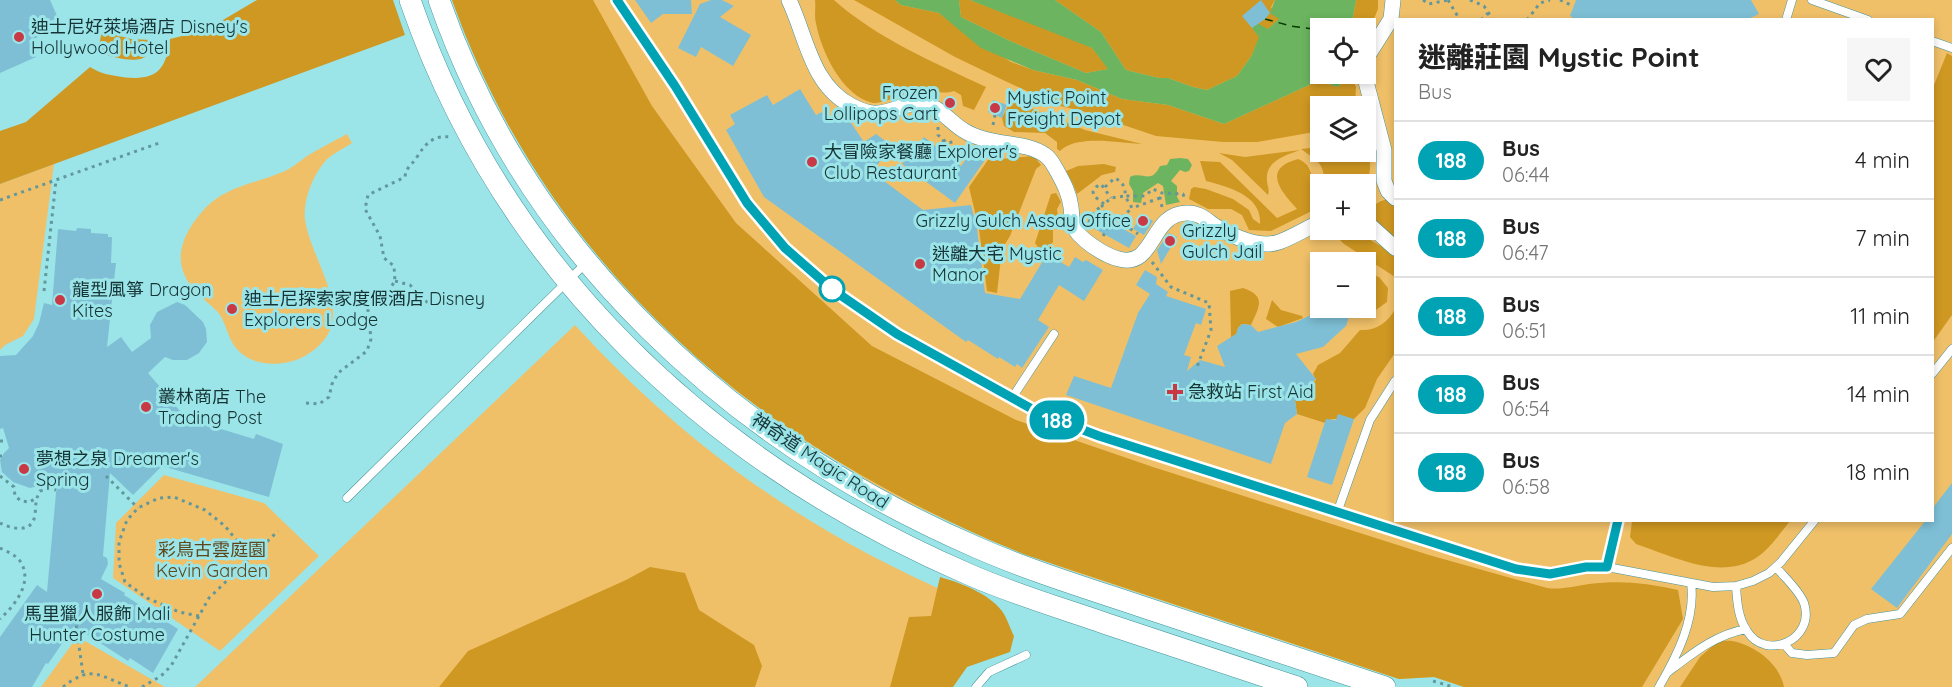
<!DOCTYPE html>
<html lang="en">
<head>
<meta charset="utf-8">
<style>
	body { margin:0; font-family:Quicksand,"Noto Sans TC",sans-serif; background:#f6f6f6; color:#222; height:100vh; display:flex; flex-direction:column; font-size:22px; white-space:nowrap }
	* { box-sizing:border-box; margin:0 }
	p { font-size:20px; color:#767676 }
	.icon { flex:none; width:33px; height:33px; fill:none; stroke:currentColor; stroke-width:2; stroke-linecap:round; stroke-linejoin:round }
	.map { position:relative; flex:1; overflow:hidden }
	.sheet { position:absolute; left:1394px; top:18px; width:540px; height:504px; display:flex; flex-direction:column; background:#fff; border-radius:0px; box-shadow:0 3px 9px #0003 }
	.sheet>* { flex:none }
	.badge { padding:0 12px; border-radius:20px; font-size:21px; line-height:39px }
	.controls { position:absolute; left:1310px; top:18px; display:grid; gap:12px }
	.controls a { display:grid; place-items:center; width:66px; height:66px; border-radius:0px; background:#fff; box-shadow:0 3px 9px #0003; font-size:30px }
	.map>.badge { position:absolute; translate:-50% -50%; box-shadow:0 0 0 3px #fff }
	.round { display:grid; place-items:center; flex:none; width:63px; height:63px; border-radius:0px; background:#f6f6f6 }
	.head { display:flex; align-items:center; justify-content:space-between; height:102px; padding:0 24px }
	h1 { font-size:28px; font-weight:800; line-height:45px }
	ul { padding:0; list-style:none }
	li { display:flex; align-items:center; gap:18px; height:78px; padding:0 24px; border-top:2px solid #e0e0e0 }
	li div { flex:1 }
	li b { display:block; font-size:22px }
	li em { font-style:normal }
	li .badge { min-width:66px; font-weight:700; text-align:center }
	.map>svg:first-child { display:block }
	.green { fill:#f0c069; fill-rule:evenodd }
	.forest { fill:#cf9822 }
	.water { fill:#6cb460 }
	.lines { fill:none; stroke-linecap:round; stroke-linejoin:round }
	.ferry { stroke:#063a00; stroke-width:1.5; stroke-dasharray:8 6; stroke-linecap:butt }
	.building { fill:#7ebfd5 }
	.lane-casing { stroke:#499296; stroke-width:9 }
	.street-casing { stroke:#499296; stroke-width:16 }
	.secondary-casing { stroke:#499296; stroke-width:22 }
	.path { stroke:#62989c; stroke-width:3; stroke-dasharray:3 4.5; stroke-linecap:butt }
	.lane { stroke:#fff; stroke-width:8 }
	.street { stroke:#fff; stroke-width:15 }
	.secondary { stroke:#fff; stroke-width:21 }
	.line-casing { stroke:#fff; stroke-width:14 }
	.line { stroke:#00a3b4; stroke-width:9 }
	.poi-dot { fill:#c93945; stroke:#9be5e9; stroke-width:2 }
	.stop-dot { fill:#fff; stroke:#00a3b4; stroke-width:3 }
	.labels { text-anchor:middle; stroke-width:6; stroke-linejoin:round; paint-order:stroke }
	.poi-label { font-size:18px; fill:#163436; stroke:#9be5e9; text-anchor:start }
	.street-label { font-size:18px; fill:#163436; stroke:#9be5e9 }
	.park-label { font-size:18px; fill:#5e471b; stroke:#9be5e9 }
</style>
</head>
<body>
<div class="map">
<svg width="1952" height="687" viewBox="0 0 1952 687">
	<rect width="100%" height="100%" fill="#9be5e9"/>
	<path class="green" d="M452 0H1952V687H1464L1434 677 1399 679 1066 569 987 539 909 503 872 483 800 438 766 413 731 387 555 200 509 127 490 89ZM1395 20H1932V520H1395ZM1320 28H1365V74H1320ZM1320 106H1365V152H1320ZM1320 184H1365V230H1320ZM1320 262H1365V308H1320Z
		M347 134 352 143C343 149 329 155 323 164 312 178 303 201 305 219 311 265 366 323 303 357 279 369 243 366 231 340 227 332 225 323 220 315 214 307 204 300 197 293 171 266 179 239 201 213 223 186 255 184 285 171 293 167 300 161 307 156 320 148 334 141 347 134Z
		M54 164 34 319 23 336 5 345 0 350V184Z
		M575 325C687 447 806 531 958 597L931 687H195Z
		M164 475 264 503 319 556 220 651 113 578 116 523Z
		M77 637H78L165 687H41Z"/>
	<path class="forest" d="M257 0H393L405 35 0 184V131L26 122 90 67C101 74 110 75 122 77 155 81 166 72 170 39L206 30Z
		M452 0H593L652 106 736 223 872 346 1016 420 1153 467 1429 555 1547 588C1561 590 1574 586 1589 584 1620 580 1647 583 1678 590L1683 619 1642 687H1464L1434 677 1399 679 1026 555C764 450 549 271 452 0Z
		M815 0H834C878 39 933 62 986 87L974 110 963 106 961 95 954 91C942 95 931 90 918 91 906 92 883 104 873 103 842 96 821 51 816 23 814 16 816 7 815 0Z
		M854 0H895L901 5 939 13 1011 62 1033 70 1077 80 1122 99 1168 105 1224 124 1318 81 1338 87 1350 74 1356 87 1355 106H1320V131L1257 142H1223L1156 136 1082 111 1060 106 1005 81 955 57Z
		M959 0H970L1075 40 1092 48 1109 69 1086 73 1008 40 961 17Z
		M1055 0H1275L1271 7 1280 19 1268 29 1252 28 1260 37 1252 55 1237 76 1207 90 1193 87 1168 78H1159L1126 70 1101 32Z
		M1356 0H1378V9L1365 41V28H1351Z
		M102 31 131 39 151 40C150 45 150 51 147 55 140 64 116 58 107 55L99 45Z
		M1947 53 1952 56V315L1932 343V90Z
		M1011 100 1085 130 1142 144C1119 143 1077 134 1060 151L1057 149V142L1045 133 1014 132 1004 126 1002 118Z
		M1365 145C1371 157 1373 174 1364 184H1324C1325 163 1317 161 1301 149L1320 147V152H1365Z
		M1300 150C1286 155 1265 161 1267 180 1267 186 1270 189 1268 195L1232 160 1219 153 1245 157Z
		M1034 156 1041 165 1036 169 1010 236 1002 249 997 293 987 291 979 229 969 187 988 160Z
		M1298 159C1316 166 1312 185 1312 201L1320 195V207L1271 231 1249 230 1242 215 1231 209H1208L1189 199 1191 189 1194 187 1206 189 1233 199 1249 210 1253 219 1260 224C1262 195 1228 187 1206 181L1200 161 1220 162 1277 218 1297 209C1281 191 1261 169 1298 159Z
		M1104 164 1116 167 1115 172 1102 175 1077 194 1073 184 1066 171 1078 166Z
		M1056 193 1061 202 1057 209 1058 217 1053 221V242L1048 248 1039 249 1035 243 1051 194Z
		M1387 199 1395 207V241C1386 236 1381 225 1371 218 1370 207 1376 202 1387 199Z
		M1330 230H1361L1372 241 1395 254V277L1344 244Z
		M1371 274 1379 277 1388 288 1387 302 1373 312 1365 307 1370 302 1372 296 1365 281Z
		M1243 288C1267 296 1259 307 1251 325L1242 324 1238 328 1236 336 1231 337 1230 291Z
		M1272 300 1281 310 1302 316 1303 318 1278 327 1266 319Z
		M1395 309V353L1377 379 1365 408 1354 419H1332L1325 423 1297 414 1294 393 1305 388 1316 380 1313 374 1318 365 1340 353 1360 330C1375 331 1388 323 1395 309Z
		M1632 521V520L1790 521C1780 533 1770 549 1756 558 1720 581 1672 556 1636 544L1630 537Z
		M650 567 685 573 699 610 754 645 762 666 755 687H439L468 651 626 580Z
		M940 577C961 583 988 593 1002 611 1007 618 1010 628 1014 636L1010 652 967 667 953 687H890L909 617 931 616Z
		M1718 641C1724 641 1731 640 1737 642 1758 648 1780 665 1784 687H1680L1700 657Z"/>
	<path class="water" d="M895 0H959L961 17 1008 40 1086 73 1108 69 1092 48 970 0H1055L1101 32 1126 70 1159 78H1168L1193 87 1207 90 1237 76 1252 55 1259 37 1252 28 1257 23 1268 29 1279 19 1270 13 1275 0H1356L1351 28H1320V74H1337L1344 80 1338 87 1318 81 1224 124 1168 105 1122 99 1077 80 1033 70 981 48 939 13 901 5Z
		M1180 158 1188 159 1192 165 1189 171 1185 172 1180 170 1171 181 1177 186V197L1180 202 1166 205 1163 186 1158 183 1143 193 1141 203 1133 202V191L1129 184 1130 177C1143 171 1151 185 1160 166L1167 165 1170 159Z"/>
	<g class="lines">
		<path class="ferry" d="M1265 19 1291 26 1320 30"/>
	</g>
	<path class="building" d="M0 0H50L58 18 43 24 47 33 29 41 36 57 0 73Z
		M635 0H691L692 14H663L651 23Z
		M711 0H722L734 6 720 17 751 35 733 66 701 47 696 57 678 48 700 4Z
		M1261 0 1270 13 1265 19 1252 28 1242 16Z
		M1576 0H1751L1759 14 1746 20H1577L1570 16Z
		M800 89 816 115 822 112 825 117 828 115 831 121 845 114 864 142 876 134 892 146 872 172 923 210 971 205 977 228 985 293 1020 299 1047 254 1069 267 1075 257 1083 262 1086 260 1103 270 1084 301 1059 285 1038 320 1049 327 1022 368 1017 364 1015 367 999 357 998 359 968 340 966 342 764 197 726 130 735 124 730 115 767 95 773 105Z
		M993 100 1007 105 1002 118 988 112Z
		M924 137 961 166 974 148 987 157 955 203 902 164Z
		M1093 212 1136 236 1129 248 1086 224Z
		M1142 214 1153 221 1144 235 1133 229Z
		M77 228 91 229V233L108 234V237H112L111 263H116L107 347 121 337 132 352 151 338 150 325 157 312 177 302 185 305 203 322 206 329 207 342 199 353 187 360H173L165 357 148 373 161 388 159 389 188 419 254 439 256 434 283 444 269 497 162 466 133 495 110 473 103 556 107 558 108 564 101 579 125 593 124 595 178 629 153 673 130 658 128 661 74 626 48 664 46 663 32 687H0V637L37 585 47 592 57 482 30 488 13 482 2 472 0 460 4 453 9 448 3 428 0 429V356L16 355 33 336 39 323 44 303 52 305 58 229 76 231Z
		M1169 233 1177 237 1161 264 1157 250Z
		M1145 270 1157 277 1156 284 1168 292 1166 296 1206 309 1201 325 1196 323 1184 355 1191 357 1187 371 1200 360 1225 367 1217 346 1236 334 1238 328 1242 324 1251 325 1258 332 1296 322 1311 315 1319 308H1352L1346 326 1323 347 1296 354 1316 379 1305 388 1294 393 1297 414 1285 423 1271 464 1066 395 1074 376 1111 388 1138 313 1150 294 1136 285Z
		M1338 414 1354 419 1332 485 1307 477 1326 419 1336 420Z
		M1952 483V534L1897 608 1871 589 1926 520H1932V509Z"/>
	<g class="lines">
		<defs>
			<path id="lane" d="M617 0 675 86 747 203 785 248 833 290 897 334 1041 414 1099 436 1337 513 1465 554 1533 572 1550 574 1586 567H1607L1713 587 1736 586 1753 581 1769 573 1781 562 1815 520
				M1812 0 1868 20
				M1786 20 1792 0
				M1932 41 1952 48
				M1932 374 1952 349
				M1012 398 1054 334
				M347 498 586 263
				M1337 513 1370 420 1395 381
				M1607 567 1618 520
				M1736 586C1737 601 1738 618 1747 631 1766 662 1816 639 1804 603 1799 590 1785 578 1776 567
				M1784 644 1792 653 1807 655 1834 653 1854 625 1867 619 1900 614 1952 548
				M1668 672C1693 653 1715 635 1746 629
				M976 687 989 672 1026 655
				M1659 687C1677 656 1696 619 1691 583"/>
			<path id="street" d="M789 0C807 38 811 85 852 106 860 110 869 114 878 113 894 112 906 102 922 103 938 105 950 122 963 130 969 134 977 137 984 139 1004 145 1027 143 1045 155 1050 158 1053 164 1056 169 1063 182 1069 192 1071 207 1072 212 1071 219 1073 225 1077 238 1105 256 1119 259 1155 269 1150 213 1187 213 1200 213 1205 219 1215 226 1232 236 1260 249 1279 242 1293 237 1307 228 1320 222
				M1365 60 1391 19 1393 0
				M1364 74 1384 150V181L1388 191 1395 198
				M1365 221 1395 248"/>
			<path id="secondary" d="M410 0C503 270 709 462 968 574 1013 594 1061 608 1107 624 1171 645 1234 666 1297 687
				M439 0C528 256 733 442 978 548 1031 571 1086 588 1140 606 1222 633 1303 660 1385 687"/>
		</defs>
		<use href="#lane" class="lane-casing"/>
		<use href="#street" class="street-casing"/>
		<use href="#secondary" class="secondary-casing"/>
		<path class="path" d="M1423 0 1429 4 1448 0
			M1448 0 1460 20
			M1470 0 1484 6 1493 20
			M1560 0 1573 6
			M1481 20 1488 13
			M1527 20 1540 3 1550 0
			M993 125 995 115
			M938 127V135L947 143 953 142
			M938 148 944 140
			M1105 187 1115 178C1122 182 1126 187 1125 196L1111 198 1101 207 1107 216 1114 220 1122 217 1132 208
			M1160 198 1132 208 1125 196H1145L1153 189 1162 193 1183 194 1185 199
			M0 200 159 143
			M1104 204 1094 196 1093 192 1096 187 1101 184 1111 198
			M1162 207 1160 198 1162 193
			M1120 218 1122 223 1138 234
			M1089 222 1096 210 1101 207
			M1103 236 1113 219
			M1152 262 1171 287 1209 303 1211 330 1197 367
			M395 281 410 285 430 305
			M44 291 56 180
			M306 403 319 404 329 397 332 384 338 373 367 351 371 339 368 310 374 298 389 290 395 281 394 266 384 258 380 236 365 209 368 195 405 177C406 167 412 165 417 157 426 143 433 135 451 137
			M0 441H7
			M0 456H2
			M0 476 14 487 15 496 21 501 30 502 37 497
			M106 476 138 508
			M0 523C12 529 32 534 35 515 36 506 35 500 40 491L48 489 56 490
			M0 548C6 551 16 555 20 561 34 582 15 605 0 619
			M199 616 179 612 147 598 125 582 119 563V542L127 520 138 508 159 498 174 497 205 510 225 526 237 541 246 562
			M75 618 83 674
			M1433 681 1453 687
			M63 687C92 664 99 676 130 687
			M142 687 161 676 171 666 209 598 278 531"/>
		<use href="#lane" class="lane"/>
		<use href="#street" class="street"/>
		<use href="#secondary" class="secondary"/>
	</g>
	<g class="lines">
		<defs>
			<path id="line" d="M617 0 675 86 747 203 785 248 833 290 897 334 1041 414 1099 436 1516 569 1550 574 1586 567H1607L1618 520"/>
		</defs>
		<use href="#line" class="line-casing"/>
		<use href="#line" class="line"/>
	</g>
	<g class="poi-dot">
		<circle cx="19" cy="37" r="6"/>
		<circle cx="950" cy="103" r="6"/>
		<circle cx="995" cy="108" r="6"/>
		<circle cx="812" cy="162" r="6"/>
		<circle cx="1143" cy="221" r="6"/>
		<circle cx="1170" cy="241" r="6"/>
		<circle cx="920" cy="264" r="6"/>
		<circle cx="60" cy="300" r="6"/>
		<circle cx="232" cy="309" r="6"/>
		<path d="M1172 383h6v6h6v6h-6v6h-6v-6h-6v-6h6z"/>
		<circle cx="146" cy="407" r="6"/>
		<circle cx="24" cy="469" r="6"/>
		<circle cx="97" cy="594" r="6"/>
	</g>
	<circle class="stop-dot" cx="832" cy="289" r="12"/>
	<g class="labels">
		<g class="poi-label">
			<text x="31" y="33">迪士尼好萊塢酒店 Disney's<tspan x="31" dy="21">Hollywood Hotel</tspan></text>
			<text x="938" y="99" text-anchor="end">Frozen<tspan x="938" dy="21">Lollipops Cart</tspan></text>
			<text x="1007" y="104">Mystic Point<tspan x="1007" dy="21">Freight Depot</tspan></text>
			<text x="824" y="158">大冒險家餐廳 Explorer's<tspan x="824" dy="21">Club Restaurant</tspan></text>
			<text x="1131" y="227" text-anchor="end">Grizzly Gulch Assay Office</text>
			<text x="1182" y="237">Grizzly<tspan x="1182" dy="21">Gulch Jail</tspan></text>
			<text x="932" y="260">迷離大宅 Mystic<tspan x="932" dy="21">Manor</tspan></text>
			<text x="72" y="296">龍型風箏 Dragon<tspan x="72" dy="21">Kites</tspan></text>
			<text x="244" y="305">迪士尼探索家度假酒店 Disney<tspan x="244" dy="21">Explorers Lodge</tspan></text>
			<text x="1188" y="398">急救站 First Aid</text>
			<text x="158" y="403">叢林商店 The<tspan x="158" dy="21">Trading Post</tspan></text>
			<text x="36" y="465">夢想之泉 Dreamer's<tspan x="36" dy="21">Spring</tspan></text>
			<text x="97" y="620" text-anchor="middle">馬里獵人服飾 Mali<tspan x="97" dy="21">Hunter Costume</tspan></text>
		</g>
		<g class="street-label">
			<text transform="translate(820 461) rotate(33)" y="6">神奇道 Magic Road</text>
		</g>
		<g class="park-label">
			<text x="212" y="556">彩鳥古雲庭園<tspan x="212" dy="21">Kevin Garden</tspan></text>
		</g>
	</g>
</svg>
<div class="controls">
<a><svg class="icon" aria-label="locate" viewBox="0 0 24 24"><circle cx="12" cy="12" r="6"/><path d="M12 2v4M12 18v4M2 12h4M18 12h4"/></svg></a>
<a><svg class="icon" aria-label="layers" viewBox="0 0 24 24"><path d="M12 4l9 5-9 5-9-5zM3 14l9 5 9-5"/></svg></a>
<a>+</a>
<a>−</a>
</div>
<b class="badge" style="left:1057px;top:420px;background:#00a3b4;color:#fff">188</b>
<section class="sheet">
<div class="head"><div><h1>迷離莊園 Mystic Point</h1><p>Bus</p></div><a class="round"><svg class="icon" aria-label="heart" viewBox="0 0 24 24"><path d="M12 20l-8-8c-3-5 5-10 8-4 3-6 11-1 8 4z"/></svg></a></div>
<ul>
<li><span class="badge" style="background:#00a3b4;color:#fff">188</span><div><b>Bus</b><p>06:44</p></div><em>4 min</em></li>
<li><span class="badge" style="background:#00a3b4;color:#fff">188</span><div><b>Bus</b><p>06:47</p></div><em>7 min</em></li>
<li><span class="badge" style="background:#00a3b4;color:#fff">188</span><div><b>Bus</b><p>06:51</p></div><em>11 min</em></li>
<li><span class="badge" style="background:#00a3b4;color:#fff">188</span><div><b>Bus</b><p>06:54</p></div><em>14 min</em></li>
<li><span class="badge" style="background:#00a3b4;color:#fff">188</span><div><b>Bus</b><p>06:58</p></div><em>18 min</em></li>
</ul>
</section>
</div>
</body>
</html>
